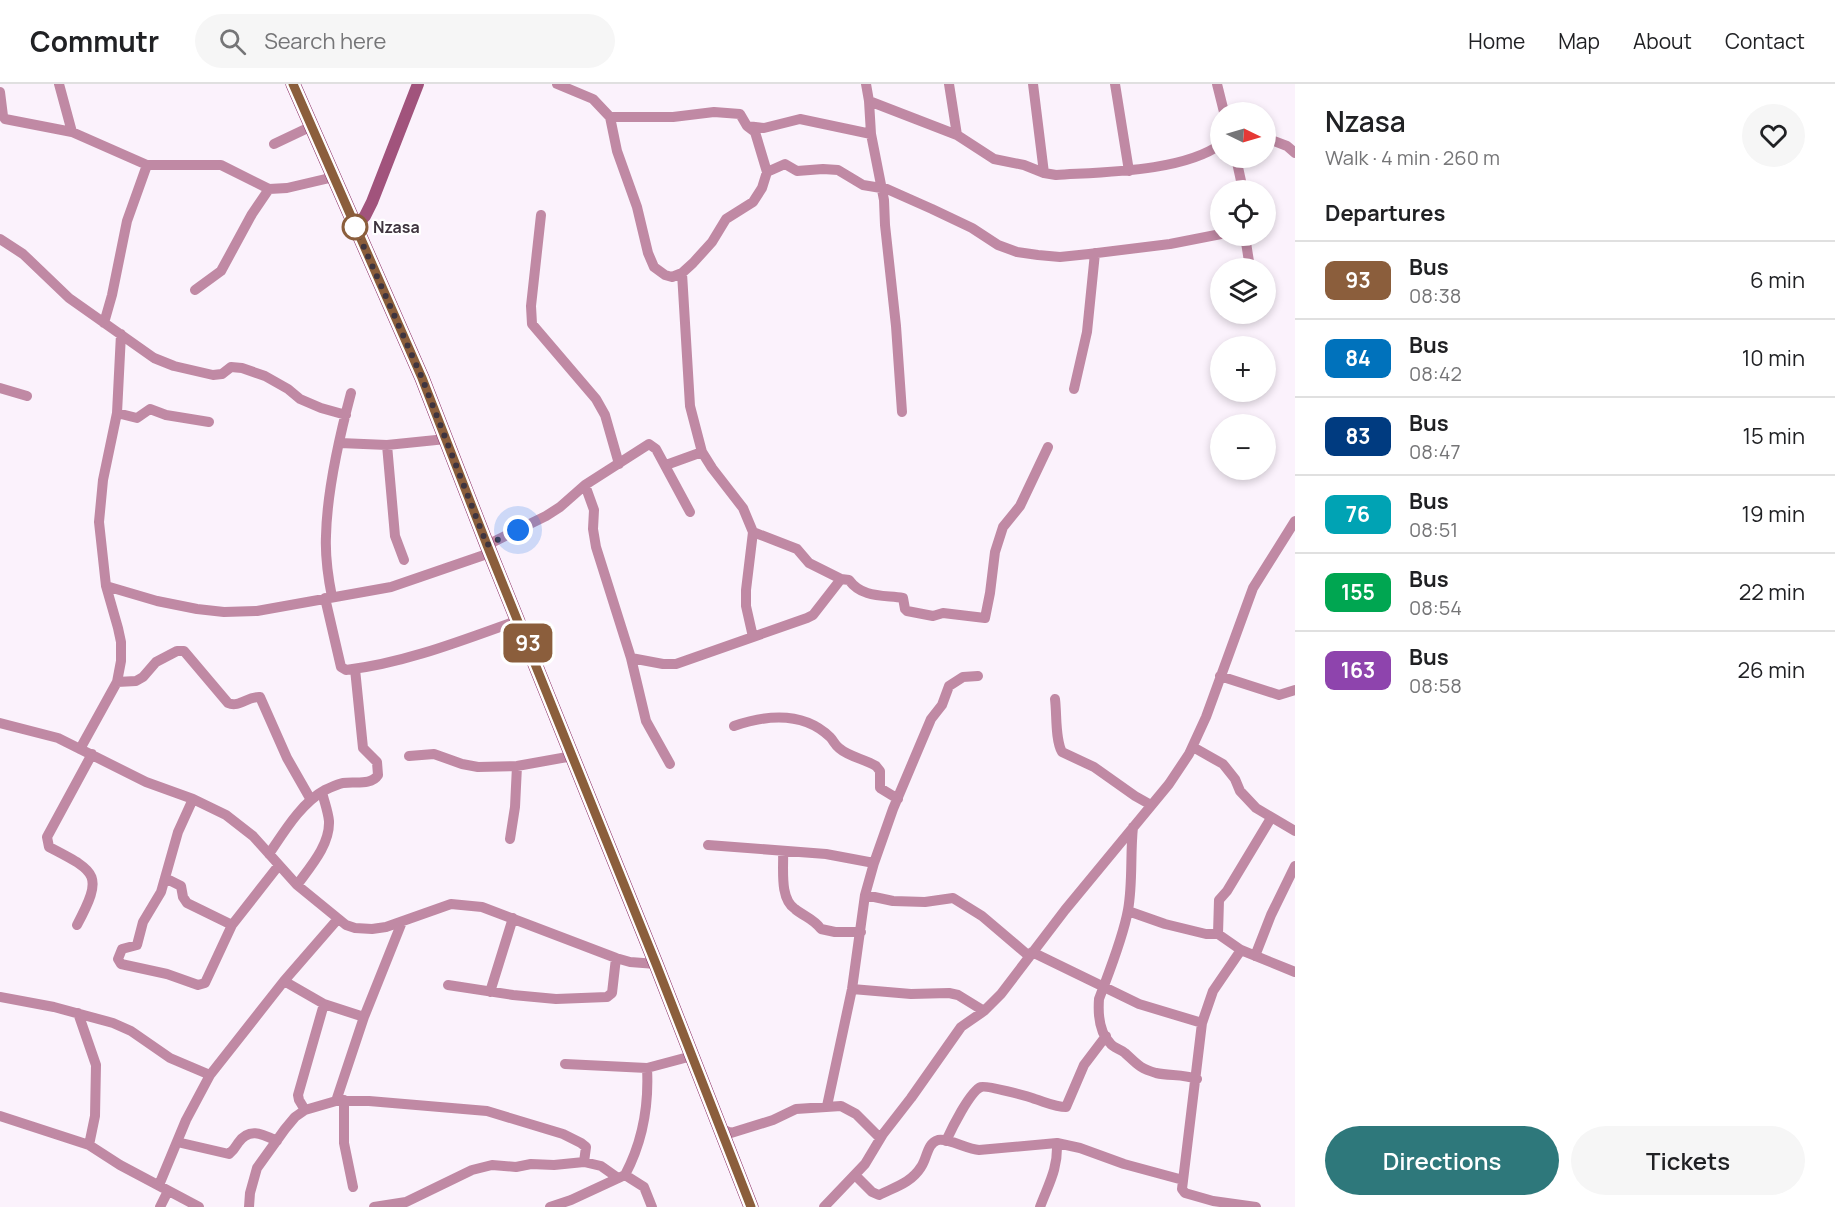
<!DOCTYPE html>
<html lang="en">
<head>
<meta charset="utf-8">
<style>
	body { margin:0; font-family:Manrope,sans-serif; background:#f6f6f6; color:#202124; height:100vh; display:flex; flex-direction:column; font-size:22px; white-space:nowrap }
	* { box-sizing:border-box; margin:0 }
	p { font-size:20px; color:#757577 }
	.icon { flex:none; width:33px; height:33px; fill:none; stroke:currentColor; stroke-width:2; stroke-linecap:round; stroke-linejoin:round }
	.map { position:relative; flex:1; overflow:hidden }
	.panel { display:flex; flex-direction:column; background:#fff; width:540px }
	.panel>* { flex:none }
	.badge { padding:0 12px; border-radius:9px; font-size:21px; line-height:39px }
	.needle { width:39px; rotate:95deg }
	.fabs { position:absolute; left:1210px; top:18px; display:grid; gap:12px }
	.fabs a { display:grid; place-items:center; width:66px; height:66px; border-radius:50%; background:#fff; box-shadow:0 3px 9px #0003; font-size:30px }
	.you { position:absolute; width:30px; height:30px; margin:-15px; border:4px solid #fff; border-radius:50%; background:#1a73e8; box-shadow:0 0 0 9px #1a73e833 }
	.map>.badge { position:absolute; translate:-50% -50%; box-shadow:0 0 0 3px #fff }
	h2 { padding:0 30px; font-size:22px; line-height:54px }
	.round { display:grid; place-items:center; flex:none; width:63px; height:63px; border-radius:32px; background:#f6f6f6 }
	.head { display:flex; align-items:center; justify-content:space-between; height:102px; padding:0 30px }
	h1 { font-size:28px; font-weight:600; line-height:45px }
	.primary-button { display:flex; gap:12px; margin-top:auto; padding:12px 30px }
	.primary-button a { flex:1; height:69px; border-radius:36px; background:#2e787b; color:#fff; font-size:24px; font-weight:600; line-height:69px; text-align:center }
	.primary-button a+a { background:#f6f6f6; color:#202124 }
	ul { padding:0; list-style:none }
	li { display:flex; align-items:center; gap:18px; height:78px; padding:0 30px; border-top:2px solid #e0e0e0 }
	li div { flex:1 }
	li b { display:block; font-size:22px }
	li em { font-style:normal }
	li .badge { min-width:66px; font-weight:700; text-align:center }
	header { display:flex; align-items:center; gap:36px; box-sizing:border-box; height:84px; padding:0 30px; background:#fff; border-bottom:2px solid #e0e0e0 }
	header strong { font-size:28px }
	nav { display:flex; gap:33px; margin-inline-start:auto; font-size:21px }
	.search { width:420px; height:54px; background:#f6f6f6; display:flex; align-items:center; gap:15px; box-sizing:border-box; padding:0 21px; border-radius:33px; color:#757577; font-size:22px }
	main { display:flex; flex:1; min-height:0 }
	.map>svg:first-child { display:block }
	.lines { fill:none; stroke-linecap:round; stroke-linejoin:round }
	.street { stroke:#c089a4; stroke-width:10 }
	.secondary { stroke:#a1537c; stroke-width:12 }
	.primary { stroke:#882860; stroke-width:15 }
	.line-casing { stroke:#fff; stroke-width:14 }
	.line { stroke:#8b5e3c; stroke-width:9 }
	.walk { stroke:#3f353f; stroke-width:6; stroke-dasharray:0 10.8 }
	.stop-dot { fill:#fff; stroke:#8b5e3c; stroke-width:3 }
	.labels { text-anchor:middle; stroke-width:4.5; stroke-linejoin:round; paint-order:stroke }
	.stop-label { font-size:16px; font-weight:bold; fill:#3f353f; stroke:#fff; text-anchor:start }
</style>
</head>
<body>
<header>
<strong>Commutr</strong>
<div class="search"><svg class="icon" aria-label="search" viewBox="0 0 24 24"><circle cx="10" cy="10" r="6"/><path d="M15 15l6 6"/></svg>Search here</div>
<nav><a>Home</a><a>Map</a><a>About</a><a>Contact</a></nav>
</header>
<main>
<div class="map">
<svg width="1295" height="1123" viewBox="0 0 1295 1123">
	<rect width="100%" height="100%" fill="#fbf2fc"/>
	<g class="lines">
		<path class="street" d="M59 0 72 48
			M557 0 593 15 610 33H673L714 28 740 30 747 42 764 44 800 35 871 50
			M866 0 869 17 871 50 884 116 885 141 896 242 902 328
			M949 0 957 51
			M1033 0 1044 89
			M1115 0 1129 87
			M1217 0 1224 28
			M0 8 3 32 5 35 72 48 147 81H221L269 105 287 104 334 93
			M869 17 957 51 994 75 1024 81 1044 89 1056 91C1102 88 1183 88 1221 60
			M610 33 617 67 637 123 648 169 654 183 665 191 672 193 682 189 693 179 712 158 726 135 753 118 762 104 767 88 785 80 797 87 823 85 838 86 863 101 887 105 932 125 972 144 998 161 1017 168 1038 171 1060 173 1089 170 1170 160 1221 150
			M747 42 755 48 767 88
			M1266 54 1287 62 1295 69
			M274 60 312 42
			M1236 74 1243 106
			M541 131 531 222 532 240 596 315 605 331 619 380
			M1245 152 1250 184
			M0 155 23 170 69 214 154 274 174 282 213 291 222 290 231 283 242 284 265 292 288 305 300 315 321 324 346 331
			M682 189 690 322 702 368 712 384 743 424 753 448 746 506V522L753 553
			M195 206 221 187 252 130 269 105
			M104 239 112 211 127 137 147 81
			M0 304 27 312
			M1074 305 1087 248 1095 169
			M117 329 137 334 150 325 166 331 209 338
			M340 359 387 361 446 355
			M387 361 395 452 404 476
			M666 381 702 368
			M585 401 594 426 593 445 596 463 631 574 663 580H676L807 534 813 531 841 495
			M753 448 797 465 809 479 841 495 849 496C862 514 883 511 903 514L905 525 907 527 933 532 943 529 985 534 990 509 995 468 1003 443 1020 422 1048 363
			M487 461 546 432 560 423 585 401 649 360 656 365 690 428
			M106 502 157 517 197 525 224 528 257 527 391 503 490 469
			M332 513C328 493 325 473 326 452 327 406 339 354 351 309
			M325 514 341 583 346 586C405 579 463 556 519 536
			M631 574 646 637 670 680
			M1220 592 1279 611 1295 606
			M117 598 136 597 143 593 156 578 177 567H184L228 619C239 624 248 612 260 613L287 674 311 716
			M1055 615C1057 631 1055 655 1062 668L1094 683 1135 712 1151 721
			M0 639 58 654 146 698 193 715 226 731 253 752 297 801 346 841 355 844 372 845 386 843 451 820 482 823 616 874 630 878 656 880
			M734 642C766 631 803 627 830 653 833 656 835 661 839 664 849 673 865 675 876 682L880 687V704L898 715
			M1193 663 1223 680 1235 695 1240 707 1256 724 1295 747
			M80 665 117 598 121 577V558L118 544 106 502 99 438 103 396 117 329 121 250
			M409 672 434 670 462 680 478 683 517 682 573 672
			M193 715 178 748 161 808 143 838 137 861 122 865 118 875 121 880 167 890 198 901 205 899 232 841 279 781
			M1133 743C1130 771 1133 798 1128 826 1123 854 1109 888 1099 915 1098 929 1099 948 1110 959 1113 964 1121 965 1125 969 1137 980 1139 984 1156 989 1170 992 1183 990 1197 995
			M510 755 515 723 517 682
			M708 761 826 770 874 779
			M783 767C784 784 779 814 795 825 805 833 814 835 821 845L835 848H861
			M269 770C284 748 301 719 325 706 330 704 337 700 343 699 354 697 371 702 378 691L377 678 363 664 355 585
			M165 794 181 802 183 813 187 819 232 841
			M297 801C310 783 330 761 329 737 328 727 324 717 322 708
			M865 811 893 817 925 818 953 814 982 832 1029 872
			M1128 827 1165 840 1206 850H1218L1241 866 1295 888
			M77 841C104 790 97 788 49 763L47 753 92 670
			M1218 850 1219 816 1227 807 1271 734
			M1241 866 1213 907 1202 939 1182 1105 1185 1109 1213 1117 1256 1123
			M1032 868 1139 920 1202 939
			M1255 872 1271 831 1295 782
			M284 897 324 920 364 933
			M448 901 513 911 556 915 607 913 612 909 616 874
			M852 905 911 910 949 909 958 911 984 927
			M490 908 513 834
			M0 913 54 923 113 939 131 947 170 974 210 991
			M78 929 96 981 95 1032 89 1061
			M565 980 647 984 692 972
			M344 1016V1059L353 1103
			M336 1017 364 933 402 838
			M827 1022 852 905 865 811 874 779 893 725 931 635 942 621 949 602 963 593 978 592
			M305 1026 299 1016 298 1011 324 920
			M0 1032 89 1061 120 1081 199 1123
			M721 1045 731 1049 773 1036 796 1025 841 1022 856 1030 880 1054
			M946 1057C951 1046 970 1007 981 1003 986 1001 1027 1012 1035 1015 1045 1018 1056 1023 1066 1023L1084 981 1106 952
			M177 1058 229 1070C234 1066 235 1064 238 1059 249 1043 262 1050 277 1057
			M625 1091 644 1103 652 1123
			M856 1092 872 1108 879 1111C895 1103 911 1099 921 1083 927 1075 927 1059 938 1056 948 1054 967 1065 979 1066L1057 1059 1080 1064 1124 1080 1183 1096
			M159 1101 186 1036 210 991 284 897 337 836
			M160 1123 168 1107
			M249 1123 250 1109 257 1084 285 1045 295 1033 305 1026 336 1017H369L487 1027 563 1050 581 1059 586 1063 584 1078
			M374 1123 406 1118 472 1086 492 1081 516 1083 531 1080 554 1081 584 1078 601 1082 618 1094
			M550 1123 571 1116 625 1091C643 1057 649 1021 647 984
			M824 1123 865 1080 883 1050 911 1014 961 943 984 927 1001 910 1065 826 1169 700 1189 670 1206 633 1253 504 1295 437
			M1040 1123C1049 1099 1058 1085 1057 1059"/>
		<path class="secondary" d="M355 143 365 132 372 118 418 0"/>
		<path class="primary" d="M293 0 422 294 487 461 656 880 751 1123"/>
	</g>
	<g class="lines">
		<defs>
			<path id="line" d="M293 0 422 294 487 461 656 880 751 1123"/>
		</defs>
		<use href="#line" class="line-casing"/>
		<use href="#line" class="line"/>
		<path class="walk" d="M355 143 422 294 487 461 518 446"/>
	</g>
	<circle class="stop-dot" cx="355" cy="143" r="12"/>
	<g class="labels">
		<g class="stop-label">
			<text x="373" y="149">Nzasa</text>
		</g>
	</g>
</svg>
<div class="fabs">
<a><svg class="needle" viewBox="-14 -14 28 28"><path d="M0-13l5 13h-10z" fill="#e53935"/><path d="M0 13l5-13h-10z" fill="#757577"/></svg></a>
<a><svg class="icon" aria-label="locate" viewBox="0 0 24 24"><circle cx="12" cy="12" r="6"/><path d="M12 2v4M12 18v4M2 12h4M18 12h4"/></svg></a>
<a><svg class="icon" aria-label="layers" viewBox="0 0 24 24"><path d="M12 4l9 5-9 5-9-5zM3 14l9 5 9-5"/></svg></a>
<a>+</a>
<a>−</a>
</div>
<div class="you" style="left:518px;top:446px"></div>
<b class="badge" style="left:528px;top:559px;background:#8b5e3c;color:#fff">93</b>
</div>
<section class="panel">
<div class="head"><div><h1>Nzasa</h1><p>Walk · 4 min · 260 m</p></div><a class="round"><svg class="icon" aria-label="heart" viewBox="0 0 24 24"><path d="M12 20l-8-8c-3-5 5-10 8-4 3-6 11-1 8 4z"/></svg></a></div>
<h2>Departures</h2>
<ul>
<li><span class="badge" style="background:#8b5e3c;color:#fff">93</span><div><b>Bus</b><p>08:38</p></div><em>6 min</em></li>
<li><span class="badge" style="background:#0072bc;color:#fff">84</span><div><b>Bus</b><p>08:42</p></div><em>10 min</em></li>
<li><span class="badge" style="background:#003b80;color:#fff">83</span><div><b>Bus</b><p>08:47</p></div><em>15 min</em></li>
<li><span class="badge" style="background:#00a3b4;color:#fff">76</span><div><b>Bus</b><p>08:51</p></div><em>19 min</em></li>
<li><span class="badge" style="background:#00a651;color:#fff">155</span><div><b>Bus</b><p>08:54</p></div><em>22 min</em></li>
<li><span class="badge" style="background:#8e44ad;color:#fff">163</span><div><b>Bus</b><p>08:58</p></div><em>26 min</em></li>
</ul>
<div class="primary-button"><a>Directions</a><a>Tickets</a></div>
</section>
</main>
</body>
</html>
